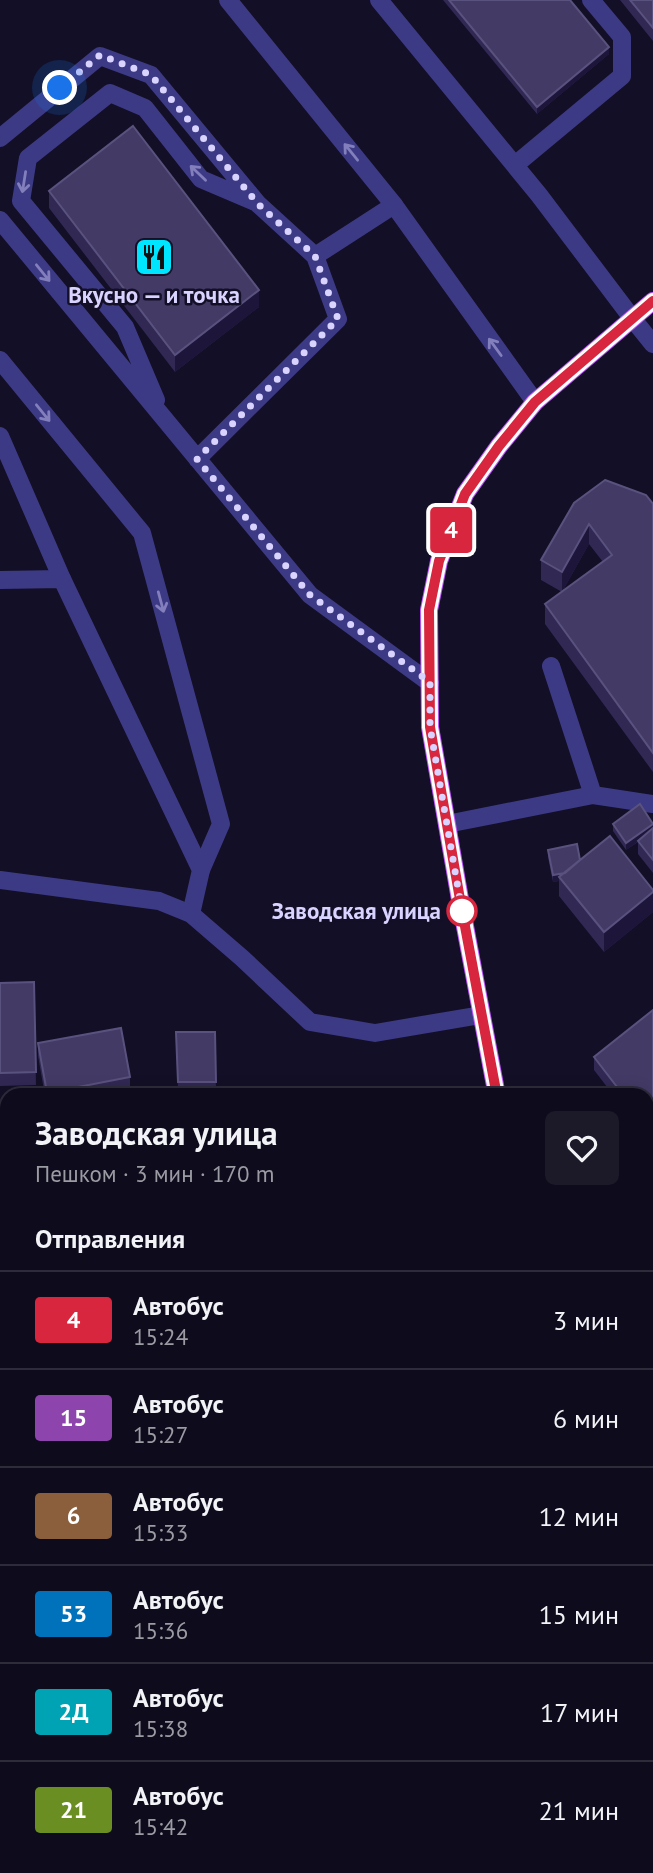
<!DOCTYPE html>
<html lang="ru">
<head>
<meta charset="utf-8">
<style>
	body { margin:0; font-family:"PT Sans",sans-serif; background:#1c1929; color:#f1f3f6; height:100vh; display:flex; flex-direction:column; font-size:26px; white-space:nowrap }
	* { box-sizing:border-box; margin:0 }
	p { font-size:23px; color:#9b9ba3 }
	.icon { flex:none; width:38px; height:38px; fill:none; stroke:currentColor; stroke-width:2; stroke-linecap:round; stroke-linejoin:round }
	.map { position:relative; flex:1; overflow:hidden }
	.details { position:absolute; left:0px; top:1088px; width:654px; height:786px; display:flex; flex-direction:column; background:#0e0b1c; border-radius:21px 21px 0 0; box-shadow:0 4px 18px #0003,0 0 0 2px #2e2b3b }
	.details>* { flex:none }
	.badge { padding:0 14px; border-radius:5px; font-size:24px; line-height:46px }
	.you { position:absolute; width:35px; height:35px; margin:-18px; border:5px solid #fff; border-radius:50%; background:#1a73e8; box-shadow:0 0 0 10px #1a73e833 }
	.map>.badge { position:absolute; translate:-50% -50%; box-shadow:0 0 0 4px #fff }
	h2 { padding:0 35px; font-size:26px; line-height:63px }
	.round { display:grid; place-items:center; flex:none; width:74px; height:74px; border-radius:10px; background:#1c1929 }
	.head { display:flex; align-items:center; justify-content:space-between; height:119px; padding:0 35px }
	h1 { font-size:33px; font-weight:800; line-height:52px }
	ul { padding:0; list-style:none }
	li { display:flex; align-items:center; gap:21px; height:98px; padding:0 35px; border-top:2px solid #2e2b3b }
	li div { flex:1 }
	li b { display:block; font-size:26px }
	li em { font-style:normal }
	li .badge { min-width:77px; font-weight:700; text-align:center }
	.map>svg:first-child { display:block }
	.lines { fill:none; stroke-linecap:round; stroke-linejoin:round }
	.service { stroke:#3d3a85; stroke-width:18 }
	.minor { stroke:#3d3a85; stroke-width:18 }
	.primary { stroke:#c25bff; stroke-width:18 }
	.wall { fill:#312854 }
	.shaded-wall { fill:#1d163a }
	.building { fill:#433a66; stroke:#5a527e; stroke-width:2 }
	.oneway { stroke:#837fbc }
	.line-casing { stroke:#fff; stroke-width:16 }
	.line { stroke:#d7263d; stroke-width:10 }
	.walk { stroke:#d9d4ff; stroke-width:7; stroke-dasharray:0 12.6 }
	.stop-dot { fill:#fff; stroke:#d7263d; stroke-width:3.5 }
	.labels { text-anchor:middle; stroke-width:5; stroke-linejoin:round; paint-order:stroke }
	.poi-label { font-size:23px; font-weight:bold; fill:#d9d4ff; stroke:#130f26 }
	.stop-label { font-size:23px; font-weight:bold; fill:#d9d4ff; stroke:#130f26; text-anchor:end }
</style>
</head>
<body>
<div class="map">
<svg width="653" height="1873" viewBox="0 0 653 1873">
	<rect width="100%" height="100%" fill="#130f26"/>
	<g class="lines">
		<path class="service" d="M379 0 539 195 632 318
			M0 138 100 56 151 75 258 204 315 256 338 319 197 459
			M515 165 622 76V37L591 0
			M0 220 310 595 430 683
			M315 256 394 205 535 402
			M156 400 125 327 21 201 28 158 110 93 145 108 201 179 255 202
			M0 580 62 579 201 870 191 914
			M551 666 593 795
			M447 824 593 795 653 804
			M648 1179 653 1175
			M0 1742 7 1740"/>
		<path class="minor" d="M228 0 394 205
			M632 318 653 344
			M0 360 142 533 221 824 201 870
			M0 436 62 579
			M0 880 159 901 191 914 242 958 310 1022 375 1033 481 1015
			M648 1471 653 1470
			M0 1546 7 1544
			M648 1685H653"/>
		<path class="primary" d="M497 1096 461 905 430 727 429 610 439 561 465 494 499 446 535 402 653 301
			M630 1867 631 1873"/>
	</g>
	<path class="wall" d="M443 0H570L609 54 537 114Z
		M620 0H653V41Z
		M49 191 259 307 175 372 49 208Z
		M574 503 653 504V772L545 624V604L603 562 589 544 562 592 541 580V560Z
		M653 823V873L638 854V842L626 850 613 831V824Z
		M548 850 580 860 653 890V912L604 952 559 896V881L553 882 548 857Z
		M34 982 36 1085 0 1086V983Z
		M653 1010V1125L648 1129V1096H614L594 1070V1057Z
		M176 1032H215L216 1089 178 1090Z
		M38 1043 130 1077V1090L103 1096H45L38 1056Z
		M653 1253V1357L648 1338V1255Z"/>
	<path class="shaded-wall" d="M609 47V54L537 114V107Z
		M259 290V307L175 372V355Z
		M589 524V544L562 592V572Z
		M653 824V831L626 850V843Z
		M582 869 559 877V881L553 882V875Z
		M653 892V912L604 952V932Z
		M653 1112V1125L648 1129V1116Z
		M7 1337V1350L0 1352V1339Z
		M0 1356H3V1368L0 1369Z
		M7 1497V1514L0 1516V1499Z
		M7 1664V1685L0 1687V1666Z"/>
	<path class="building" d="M449 0H570L609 47 537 107Z
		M630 0H653V28Z
		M133 126 259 290 175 355 49 191Z
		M605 480 646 495 653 504V753L545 604 612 555 589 524 562 572 541 560 574 503Z
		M640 804 653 824 626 843 613 824Z
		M653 828V860L638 841Z
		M610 836 653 890V892L604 932 559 877Z
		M577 844 580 860 565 873 553 875 548 850Z
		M34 982 36 1072 0 1073V983Z
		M653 1010V1112L648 1116V1096H624L594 1057Z
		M121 1028 130 1077 47 1093 38 1043Z
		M176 1032H215L216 1082H178Z
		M653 1253V1350L648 1330V1255Z
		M7 1303V1337L0 1339V1305Z
		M7 1374V1497L0 1499V1376Z
		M7 1572V1664L0 1666V1574Z
		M0 1833 5 1873H0Z
		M32 1867H78L79 1873H33Z
		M325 1867H423V1873H325Z"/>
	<defs><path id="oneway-shaft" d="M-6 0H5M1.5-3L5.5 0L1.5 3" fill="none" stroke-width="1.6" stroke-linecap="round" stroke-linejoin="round" transform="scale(1.75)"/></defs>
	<g class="oneway">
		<use href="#oneway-shaft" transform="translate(351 152) rotate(-129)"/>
		<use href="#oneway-shaft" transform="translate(198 173) rotate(-136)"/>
		<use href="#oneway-shaft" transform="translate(24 182) rotate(99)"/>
		<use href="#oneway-shaft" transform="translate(43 273) rotate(51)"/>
		<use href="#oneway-shaft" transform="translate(495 347) rotate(-126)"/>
		<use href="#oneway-shaft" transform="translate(43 413) rotate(51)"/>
		<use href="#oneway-shaft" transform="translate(161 602) rotate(75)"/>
	</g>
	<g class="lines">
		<defs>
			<path id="line" d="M497 1096 461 905 430 727 429 610 439 561 465 494 499 446 535 402 653 301"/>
		</defs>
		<use href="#line" class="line-casing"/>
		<use href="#line" class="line"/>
		<path class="walk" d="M60 88 100 55 151 75 258 204 315 256 338 319 197 459 310 595 430 682V727L462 911"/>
	</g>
	<defs>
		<symbol id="restaurant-square" viewBox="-11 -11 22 22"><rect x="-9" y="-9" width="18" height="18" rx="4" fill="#00e5ff" stroke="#130f26"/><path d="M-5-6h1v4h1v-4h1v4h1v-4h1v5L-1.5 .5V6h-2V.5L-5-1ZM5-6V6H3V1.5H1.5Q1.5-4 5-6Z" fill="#111"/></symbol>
	</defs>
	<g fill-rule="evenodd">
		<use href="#restaurant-square" x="132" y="235" width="44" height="44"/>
	</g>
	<circle class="stop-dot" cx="462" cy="911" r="14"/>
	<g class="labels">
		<g class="poi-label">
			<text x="154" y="303">Вкусно — и точка</text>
		</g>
		<g class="stop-label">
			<text x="441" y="919">Заводская улица</text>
		</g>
	</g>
</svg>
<div class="you" style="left:60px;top:88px"></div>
<b class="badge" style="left:451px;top:530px;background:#d7263d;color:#fff">4</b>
<section class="details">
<div class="head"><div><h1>Заводская улица</h1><p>Пешком · 3 мин · 170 m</p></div><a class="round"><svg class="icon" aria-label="heart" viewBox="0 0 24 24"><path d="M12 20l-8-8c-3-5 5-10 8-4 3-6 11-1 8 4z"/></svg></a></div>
<h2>Отправления</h2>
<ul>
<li><span class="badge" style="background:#d7263d;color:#fff">4</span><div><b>Автобус</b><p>15:24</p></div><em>3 мин</em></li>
<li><span class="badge" style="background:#8e44ad;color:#fff">15</span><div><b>Автобус</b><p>15:27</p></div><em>6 мин</em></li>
<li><span class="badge" style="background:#8b5e3c;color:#fff">6</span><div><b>Автобус</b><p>15:33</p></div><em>12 мин</em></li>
<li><span class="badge" style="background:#0072bc;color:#fff">53</span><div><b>Автобус</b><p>15:36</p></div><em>15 мин</em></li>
<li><span class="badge" style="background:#00a3b4;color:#fff">2Д</span><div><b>Автобус</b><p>15:38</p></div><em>17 мин</em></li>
<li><span class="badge" style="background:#6b8e23;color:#fff">21</span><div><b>Автобус</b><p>15:42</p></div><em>21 мин</em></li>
</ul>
</section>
</div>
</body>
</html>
